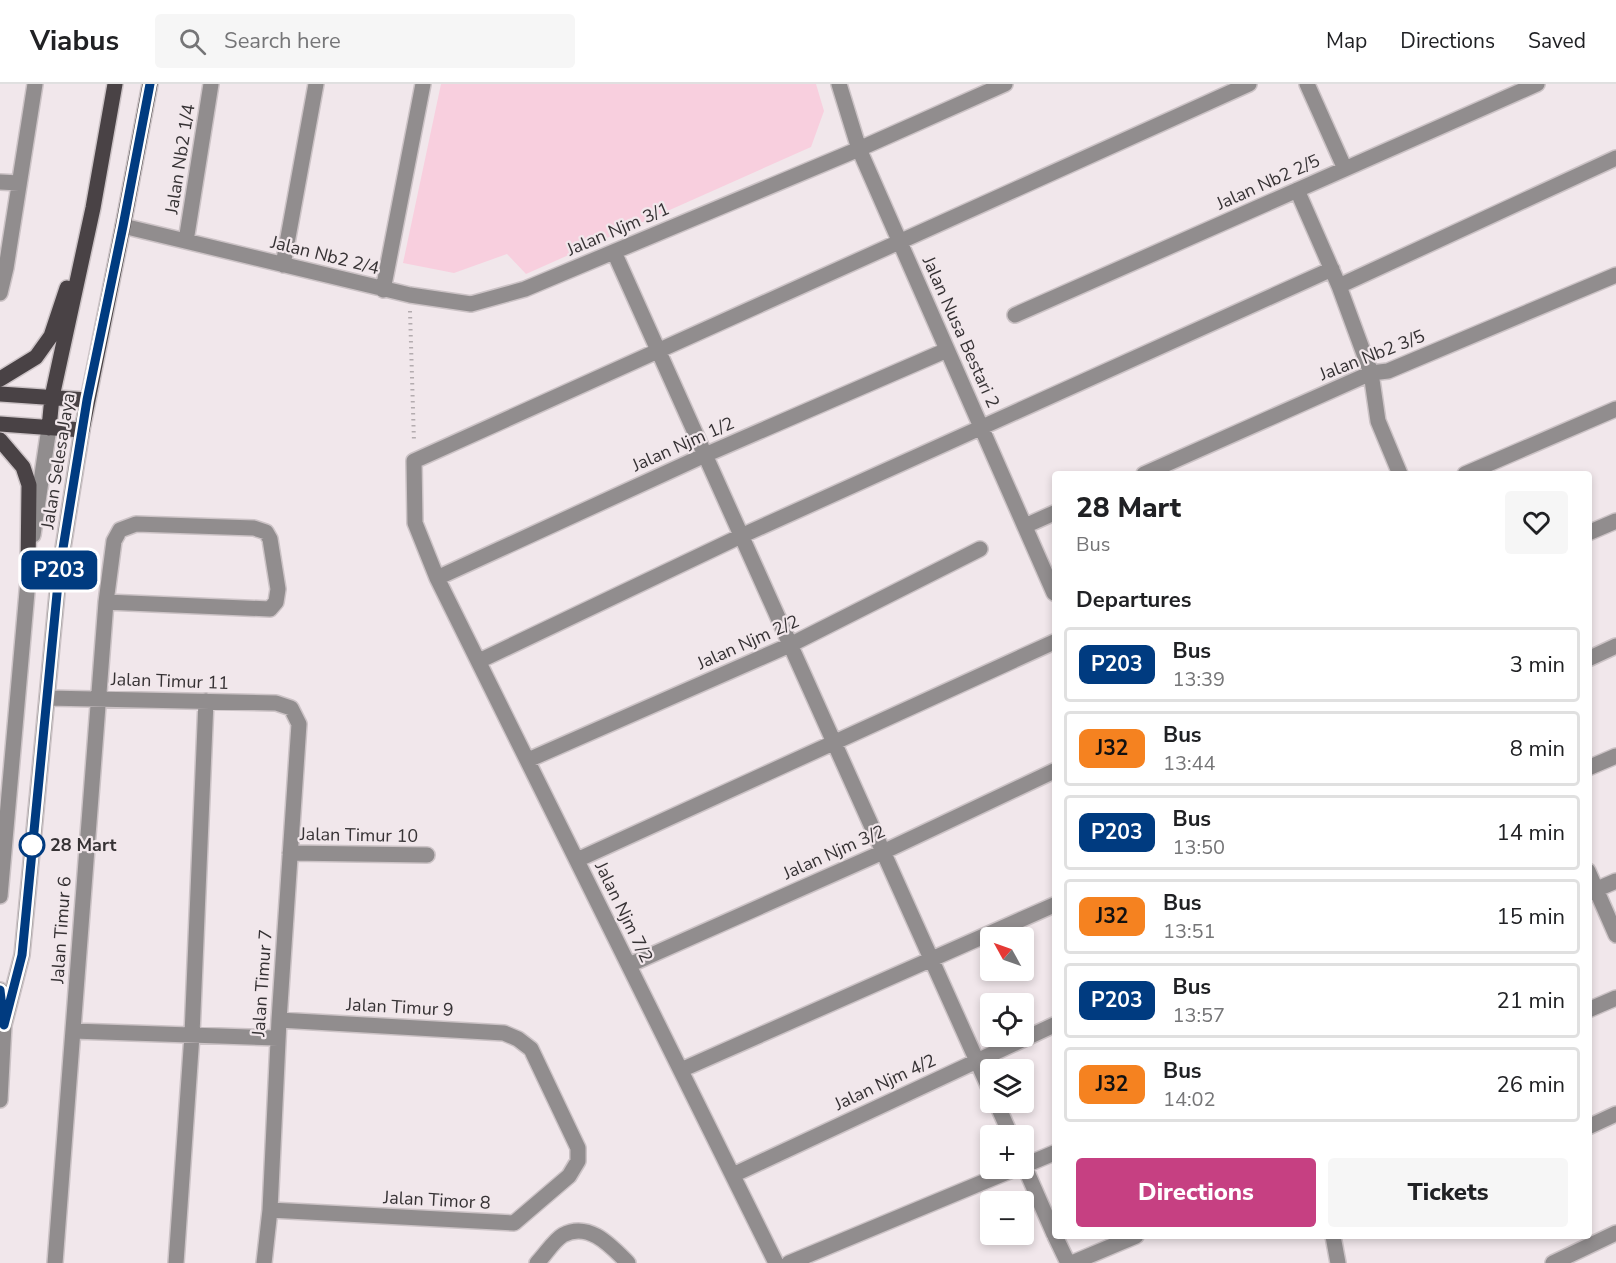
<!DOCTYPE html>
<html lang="en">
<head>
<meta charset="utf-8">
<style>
	body { margin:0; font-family:"Nunito Sans",sans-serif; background:#f6f6f6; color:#202124; height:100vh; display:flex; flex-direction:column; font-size:22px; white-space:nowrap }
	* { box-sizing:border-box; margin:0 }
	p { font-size:20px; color:#757577 }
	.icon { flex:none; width:33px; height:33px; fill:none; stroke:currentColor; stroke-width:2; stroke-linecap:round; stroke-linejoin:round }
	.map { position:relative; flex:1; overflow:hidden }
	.side { position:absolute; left:1052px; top:387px; width:540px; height:768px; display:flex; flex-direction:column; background:#fff; border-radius:6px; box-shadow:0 3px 9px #0003 }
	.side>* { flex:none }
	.badge { padding:0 12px; border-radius:9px; font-size:21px; line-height:39px }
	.needle { width:39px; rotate:310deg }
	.buttons { position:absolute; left:980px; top:843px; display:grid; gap:12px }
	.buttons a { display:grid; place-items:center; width:54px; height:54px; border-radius:6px; background:#fff; box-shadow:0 3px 9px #0003; font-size:30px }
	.map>.badge { position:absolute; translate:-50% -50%; box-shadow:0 0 0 3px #fff }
	h2 { padding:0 24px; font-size:22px; line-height:54px }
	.round { display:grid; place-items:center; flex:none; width:63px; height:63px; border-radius:6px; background:#f6f6f6 }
	.head { display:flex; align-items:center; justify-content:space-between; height:102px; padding:0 24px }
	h1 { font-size:28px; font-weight:800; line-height:45px }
	.action { display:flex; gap:12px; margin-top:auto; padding:12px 24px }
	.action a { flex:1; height:69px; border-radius:6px; background:#c64082; color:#fff; font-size:24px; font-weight:800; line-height:69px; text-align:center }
	.action a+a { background:#f6f6f6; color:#202124 }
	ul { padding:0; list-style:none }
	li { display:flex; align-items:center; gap:18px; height:75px; margin:0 12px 9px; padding:0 12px; border:3px solid #e0e0e0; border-radius:6px }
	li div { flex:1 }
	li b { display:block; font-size:22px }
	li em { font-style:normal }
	li .badge { min-width:66px; font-weight:700; text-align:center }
	header { display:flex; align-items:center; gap:36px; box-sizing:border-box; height:84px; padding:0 30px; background:#fff; border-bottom:2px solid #e0e0e0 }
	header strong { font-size:28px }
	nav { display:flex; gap:33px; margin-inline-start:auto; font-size:21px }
	.search { width:420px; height:54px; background:#f6f6f6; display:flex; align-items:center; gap:15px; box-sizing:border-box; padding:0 21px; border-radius:6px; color:#757577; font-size:22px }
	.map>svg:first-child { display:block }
	.green { fill:#f8cfde }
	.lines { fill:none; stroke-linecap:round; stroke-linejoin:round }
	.minor-casing { stroke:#ccc3c6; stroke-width:18 }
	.major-casing { stroke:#ccc3c6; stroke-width:18 }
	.path { stroke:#b4acaf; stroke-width:4; stroke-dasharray:1.5 4.5; stroke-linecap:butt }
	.minor { stroke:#918d8e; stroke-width:15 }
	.major { stroke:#494245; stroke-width:15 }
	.line-casing { stroke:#fff; stroke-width:14 }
	.line { stroke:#003b80; stroke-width:9 }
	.stop-dot { fill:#fff; stroke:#003b80; stroke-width:3 }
	.labels { text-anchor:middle; stroke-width:4.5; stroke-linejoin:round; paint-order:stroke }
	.street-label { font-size:18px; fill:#363234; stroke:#f1e7eb }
	.stop-label { font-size:18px; font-weight:bold; fill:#363234; stroke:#f1e7eb; text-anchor:start }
</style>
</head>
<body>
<header>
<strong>Viabus</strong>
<div class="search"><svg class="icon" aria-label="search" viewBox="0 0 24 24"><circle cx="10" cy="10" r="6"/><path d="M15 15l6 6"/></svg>Search here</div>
<nav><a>Map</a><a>Directions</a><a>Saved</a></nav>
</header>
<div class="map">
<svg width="1616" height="1179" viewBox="0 0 1616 1179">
	<rect width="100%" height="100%" fill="#f1e7eb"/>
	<path class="green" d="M441 0H816L824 27 811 63 526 190 507 170 454 189 403 179Z"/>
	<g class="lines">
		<defs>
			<path id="minor" d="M839 0 859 65 1054 509
				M1307 0 1345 85
				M0 98 19 99
				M1297 106 1339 202 1371 289 1378 337 1400 390
				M123 142 410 211 471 220 525 205 859 65 1005 0
				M186 157 211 0
				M614 168 990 1006
				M283 181 316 0
				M1339 202 1616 74
				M383 206 423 0
				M0 209 6 184 35 0
				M1015 231 1537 0
				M1144 390 1371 289 1388 287 1616 191
				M1465 390 1616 325
				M1025 442 1054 429
				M1588 449 1616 437
				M33 451 49 344
				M437 494 705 371 947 266
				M1588 575 1616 562
				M479 577 741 452 1332 185
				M47 614 276 619 291 624 299 640 279 936 270 1126 264 1179
				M528 676 790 561 980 465
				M1588 684 1616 672
				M290 769 427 771
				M577 776 1054 558
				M1588 787 1616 851
				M1588 809 1616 797
				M0 812 30 474
				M629 881 883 768 1054 687
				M0 906 3 932
				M1588 926 1616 914
				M73 947 278 954
				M681 986 1054 821
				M0 1016 4 941 22 871 59 489 82 346
				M996 1018 1011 1052
				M1588 1043 1616 1030
				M1023 1079 1054 1150
				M1023 1082 1054 1069
				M733 1091 1054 941
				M270 1126 514 1139 569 1092 578 1077V1064L531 965 518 955 504 949 279 936
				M1055 1152 1068 1179
				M1333 1152 1338 1179
				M55 1179 106 518 114 457 120 446 136 440 254 444 266 448 270 455 278 505 276 518 270 525 106 518
				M176 1179 192 951 206 617
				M537 1179C545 1171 554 1156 563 1151 589 1137 611 1162 628 1179
				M776 1179 437 494 415 439 414 377 1249 0
				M789 1179 1017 1084
				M1072 1179 1136 1152
				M1553 1179 1616 1149"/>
			<path id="major" d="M0 295 36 273 51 252 67 204
				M0 310 87 316
				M0 340 82 346 123 142 150 0
				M49 344 52 313 93 124 115 0
				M0 356 23 383 29 401 28 486"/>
		</defs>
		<use href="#minor" class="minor-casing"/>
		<use href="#major" class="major-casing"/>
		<path class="path" d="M410 227 414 358"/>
		<use href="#minor" class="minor"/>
		<use href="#major" class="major"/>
	</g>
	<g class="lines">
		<defs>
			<path id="line" d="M0 906 4 941 22 871 59 489 87 316 123 142 150 0"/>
		</defs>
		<use href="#line" class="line-casing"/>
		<use href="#line" class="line"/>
	</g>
	<circle class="stop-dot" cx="32" cy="761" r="12"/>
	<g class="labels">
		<g class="street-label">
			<text transform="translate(180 75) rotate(-81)" y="6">Jalan Nb2 1/4</text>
			<text transform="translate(1268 98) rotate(-24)" y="6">Jalan Nb2 2/5</text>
			<text transform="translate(618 145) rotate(-23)" y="6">Jalan Njm 3/1</text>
			<text transform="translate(325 171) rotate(14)" y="6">Jalan Nb2 2/4</text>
			<text transform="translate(961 248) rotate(66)" y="6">Jalan Nusa Bestari 2</text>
			<text transform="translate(1372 271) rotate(-21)" y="6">Jalan Nb2 3/5</text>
			<text transform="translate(683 360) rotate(-24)" y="6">Jalan Njm 1/2</text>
			<text transform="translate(58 377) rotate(-81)" y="6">Jalan Selesa Jaya</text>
			<text transform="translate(748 558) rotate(-24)" y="6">Jalan Njm 2/2</text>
			<text transform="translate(170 597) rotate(2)" y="6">Jalan Timur 11</text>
			<text transform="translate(359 751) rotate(1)" y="6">Jalan Timur 10</text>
			<text transform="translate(834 768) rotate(-24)" y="6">Jalan Njm 3/2</text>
			<text transform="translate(624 828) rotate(64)" y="6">Jalan Njm 7/2</text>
			<text transform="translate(61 846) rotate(-86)" y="6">Jalan Timur 6</text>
			<text transform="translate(262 899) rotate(-86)" y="6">Jalan Timur 7</text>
			<text transform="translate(400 923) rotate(3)" y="6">Jalan Timur 9</text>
			<text transform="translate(885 998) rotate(-25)" y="6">Jalan Njm 4/2</text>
			<text transform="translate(437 1116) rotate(3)" y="6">Jalan Timor 8</text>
		</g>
		<g class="stop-label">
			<text x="50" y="767">28 Mart</text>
		</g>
	</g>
</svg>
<div class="buttons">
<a><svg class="needle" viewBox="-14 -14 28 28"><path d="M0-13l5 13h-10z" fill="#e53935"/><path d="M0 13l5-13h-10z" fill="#757577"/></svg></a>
<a><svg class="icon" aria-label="locate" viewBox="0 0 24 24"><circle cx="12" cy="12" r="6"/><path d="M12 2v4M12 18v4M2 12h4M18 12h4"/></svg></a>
<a><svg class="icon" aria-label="layers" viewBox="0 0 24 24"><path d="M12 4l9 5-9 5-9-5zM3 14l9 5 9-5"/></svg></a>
<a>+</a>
<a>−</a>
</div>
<b class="badge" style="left:59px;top:486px;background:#003b80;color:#fff">P203</b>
<section class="side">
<div class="head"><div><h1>28 Mart</h1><p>Bus</p></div><a class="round"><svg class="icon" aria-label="heart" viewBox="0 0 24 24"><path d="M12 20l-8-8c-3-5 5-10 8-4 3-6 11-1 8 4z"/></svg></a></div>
<h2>Departures</h2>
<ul>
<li><span class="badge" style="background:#003b80;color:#fff">P203</span><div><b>Bus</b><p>13:39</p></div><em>3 min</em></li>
<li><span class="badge" style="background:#f58220;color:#111">J32</span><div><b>Bus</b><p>13:44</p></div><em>8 min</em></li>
<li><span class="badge" style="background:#003b80;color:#fff">P203</span><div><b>Bus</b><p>13:50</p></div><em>14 min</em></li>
<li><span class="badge" style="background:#f58220;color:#111">J32</span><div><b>Bus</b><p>13:51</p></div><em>15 min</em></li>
<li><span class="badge" style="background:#003b80;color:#fff">P203</span><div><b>Bus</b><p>13:57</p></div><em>21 min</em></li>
<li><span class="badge" style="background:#f58220;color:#111">J32</span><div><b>Bus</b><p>14:02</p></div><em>26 min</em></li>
</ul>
<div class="action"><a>Directions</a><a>Tickets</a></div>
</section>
</div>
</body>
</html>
